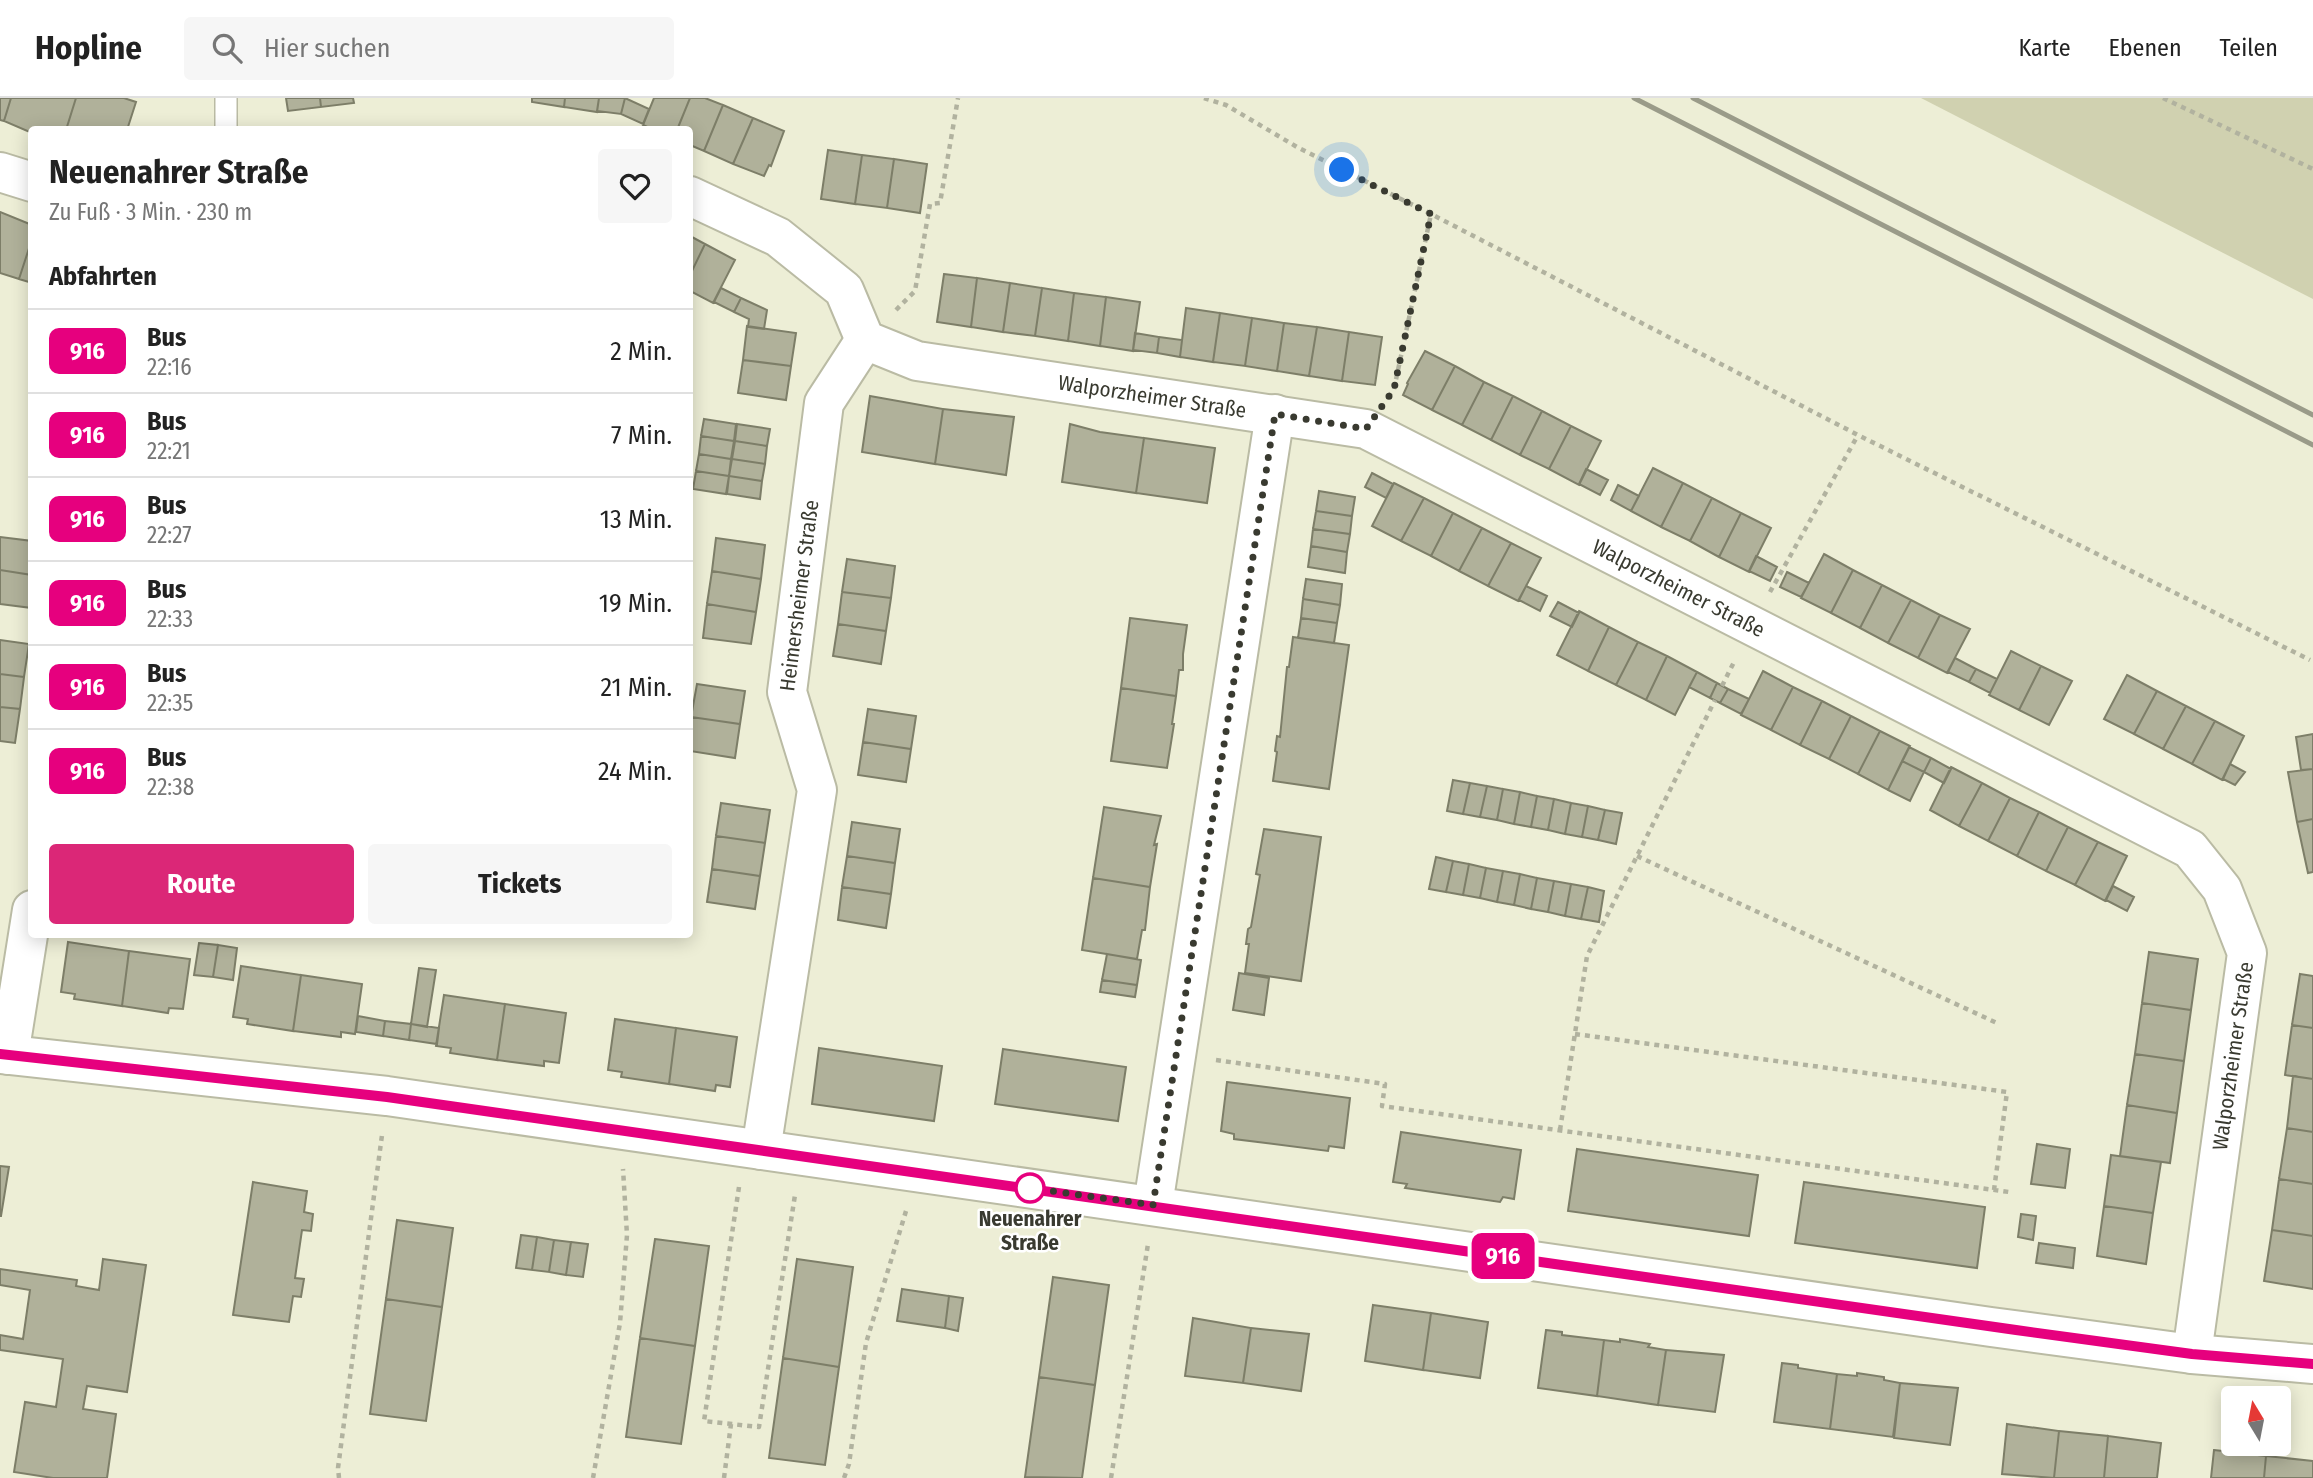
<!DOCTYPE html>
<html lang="de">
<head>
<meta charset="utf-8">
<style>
	body { margin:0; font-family:"Fira Sans Condensed",sans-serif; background:#f6f6f6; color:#222; height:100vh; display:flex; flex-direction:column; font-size:26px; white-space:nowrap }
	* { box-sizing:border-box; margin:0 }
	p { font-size:23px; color:#767676 }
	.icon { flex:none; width:38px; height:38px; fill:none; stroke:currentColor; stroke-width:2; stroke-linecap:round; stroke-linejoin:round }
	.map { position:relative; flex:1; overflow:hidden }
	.drawer { position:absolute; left:28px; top:28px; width:665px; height:812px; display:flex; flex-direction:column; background:#fff; border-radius:7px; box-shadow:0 4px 18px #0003 }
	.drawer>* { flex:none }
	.badge { padding:0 14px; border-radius:10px; font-size:24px; line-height:46px }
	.needle { width:46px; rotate:350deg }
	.fabs { position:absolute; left:2221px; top:1288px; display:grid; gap:14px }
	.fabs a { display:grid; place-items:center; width:70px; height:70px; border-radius:7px; background:#fff; box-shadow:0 4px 18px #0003; font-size:35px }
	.you { position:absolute; width:35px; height:35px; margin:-18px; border:5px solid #fff; border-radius:50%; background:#1a73e8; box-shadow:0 0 0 10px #1a73e833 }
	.map>.badge { position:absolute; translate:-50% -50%; box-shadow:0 0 0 4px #fff }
	h2 { padding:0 21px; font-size:26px; line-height:63px }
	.round { display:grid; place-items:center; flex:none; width:74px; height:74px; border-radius:7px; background:#f6f6f6 }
	.summary { display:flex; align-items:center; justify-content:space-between; height:119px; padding:0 21px }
	h1 { font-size:33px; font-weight:700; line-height:52px }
	.button { display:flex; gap:14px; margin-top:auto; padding:14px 21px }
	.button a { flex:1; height:80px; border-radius:7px; background:#db2777; color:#fff; font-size:28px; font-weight:700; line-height:80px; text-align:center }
	.button a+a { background:#f6f6f6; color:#222 }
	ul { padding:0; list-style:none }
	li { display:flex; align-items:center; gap:21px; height:84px; padding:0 21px; border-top:2px solid #e0e0e0 }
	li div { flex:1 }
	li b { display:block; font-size:26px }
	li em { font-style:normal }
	li .badge { min-width:77px; font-weight:700; text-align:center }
	header { display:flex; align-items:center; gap:42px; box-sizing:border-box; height:98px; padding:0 35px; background:#fff; border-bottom:2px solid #e0e0e0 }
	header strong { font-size:33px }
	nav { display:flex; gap:38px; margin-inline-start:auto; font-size:24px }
	.search { width:490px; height:63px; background:#f6f6f6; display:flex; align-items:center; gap:18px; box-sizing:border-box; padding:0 24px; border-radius:7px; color:#767676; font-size:26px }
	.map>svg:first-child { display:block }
	.green { fill:#d0d1b0 }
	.building { fill:#b0b19a; stroke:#7d7e68; stroke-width:2 }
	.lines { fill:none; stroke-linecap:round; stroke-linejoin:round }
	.lane-casing { stroke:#babba4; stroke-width:24 }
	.street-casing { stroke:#babba4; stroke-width:42 }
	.secondary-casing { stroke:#babba4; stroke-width:42 }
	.path { stroke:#b1b29f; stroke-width:4.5; stroke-dasharray:5 5; stroke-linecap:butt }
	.lane { stroke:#fff; stroke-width:21 }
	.street { stroke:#fff; stroke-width:38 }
	.secondary { stroke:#fff; stroke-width:38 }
	.rail { stroke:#9a9b89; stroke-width:5 }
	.line-casing { stroke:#fff; stroke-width:16 }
	.line { stroke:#e6007e; stroke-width:10 }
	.walk { stroke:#393a30; stroke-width:7; stroke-dasharray:0 12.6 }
	.stop-dot { fill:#fff; stroke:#e6007e; stroke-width:3.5 }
	.labels { text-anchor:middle; stroke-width:5; stroke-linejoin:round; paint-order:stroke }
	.street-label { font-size:21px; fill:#393a30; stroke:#fff }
	.stop-label { font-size:21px; font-weight:bold; fill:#393a30; stroke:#fff }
</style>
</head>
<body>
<header>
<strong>Hopline</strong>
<div class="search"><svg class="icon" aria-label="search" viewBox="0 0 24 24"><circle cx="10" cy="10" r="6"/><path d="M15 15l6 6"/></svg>Hier suchen</div>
<nav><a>Karte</a><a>Ebenen</a><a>Teilen</a></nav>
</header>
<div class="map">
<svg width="2313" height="1380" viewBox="0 0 2313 1380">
	<rect width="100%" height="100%" fill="#edeed6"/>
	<path class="green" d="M1921 0H2313V201Z"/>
	<path class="building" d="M0 0H11L4 23 0 22Z
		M11 0H76L66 32H32V35L4 23Z
		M76 0H124L136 4 127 32H66Z
		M286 0H320L321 9 288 13Z
		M320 0H353L354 5 321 9Z
		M532 0H565L564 9 532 4Z
		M565 0H599L597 14 564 9Z
		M599 0H625L621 16 597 13Z
		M625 0 649 11 643 26 621 16Z
		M654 0H690L677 32H654L643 27Z
		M690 0H705L723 7 704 53 690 47V32H677Z
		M723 7 753 20 733 66 704 53Z
		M753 20 784 33 771 68 769 67 764 78 733 66Z
		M828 52 862 57 855 106 821 101Z
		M862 57 894 61 887 110 855 106Z
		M894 61 927 66 920 115 887 110Z
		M0 114 32 127V141L19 181 0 175Z
		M690 138 705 146 690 177Z
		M32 141V185L19 181Z
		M705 146 735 162 713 205 690 193V177Z
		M944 176 977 180 971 229 937 224Z
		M977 180 1010 185 1003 234 971 229Z
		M1010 185 1042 190 1035 238 1003 234Z
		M721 190 741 200 734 214 714 204Z
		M1042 190 1074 195 1068 243 1035 238Z
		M1074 195 1106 199 1100 248 1068 243Z
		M1106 199 1140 204 1133 253 1100 248Z
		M741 200 767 212 764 231 748 229 749 221 734 214Z
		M1186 210 1220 215 1213 264 1180 259Z
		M1220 215 1252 220 1245 268 1213 264Z
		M1252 220 1284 225 1277 273 1245 268Z
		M1284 225 1317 229 1309 278 1277 273Z
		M747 228 796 235 791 268 743 262Z
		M1317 229 1349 234 1342 283 1309 278Z
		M1349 234 1382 239 1375 287 1342 283Z
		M1135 235 1159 239 1157 255 1133 252Z
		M1159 239 1182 242 1180 259 1157 255Z
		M1425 253 1455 268 1432 312 1403 297 1408 286 1407 285Z
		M743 262 791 268 786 302 738 295Z
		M1455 268 1484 284 1462 327 1432 312Z
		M1484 284 1513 298 1491 342 1462 327Z
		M870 298 943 311 935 366 862 354Z
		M1513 298 1542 313 1520 357 1491 342Z
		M943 311 1014 319 1006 377 935 366Z
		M1542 313 1571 328 1549 371 1520 357Z
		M704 321 736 326 734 343 701 338Z
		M737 326 770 331 767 348 735 343Z
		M1070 326 1100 334 1144 340 1136 395 1062 384Z
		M1571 328 1601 343 1579 387 1549 371Z
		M701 338 734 343 731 361 699 356Z
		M1144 340 1215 350 1207 405 1136 395Z
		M735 343 767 348 765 366 732 361Z
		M699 356 731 361 729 378 696 373Z
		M732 361 765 366 762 383 729 378Z
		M1653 370 1683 385 1661 429 1631 413Z
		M1586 371 1608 382 1600 397 1579 386Z
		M696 373 729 378 726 396 693 391Z
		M1372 375 1393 386 1386 400 1365 389Z
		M729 378 762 383 760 401 727 396Z
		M1394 385 1424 400 1401 443 1372 428Z
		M1683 385 1712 400 1690 443 1661 429Z
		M1618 387 1639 398 1631 413 1611 402Z
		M1319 393 1355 399 1352 418 1316 413Z
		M1424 400 1453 415 1431 458 1401 443Z
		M1712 400 1741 415 1719 459 1690 443Z
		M1316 413 1352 418 1350 436 1313 431Z
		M1453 415 1482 430 1459 473 1431 458Z
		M1741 415 1771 430 1749 474 1719 459Z
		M1482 430 1511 445 1488 488 1459 473Z
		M1313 431 1350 436 1347 454 1311 448Z
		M0 439 32 443V477L0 472Z
		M716 440 765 447 761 481 712 473Z
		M1511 445 1541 460 1518 503 1488 488Z
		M1311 448 1347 454 1345 475 1308 469Z
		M1824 456 1853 472 1831 515 1801 500Z
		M1756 458 1777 469 1770 483 1749 473Z
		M847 461 895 468 891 500 842 494Z
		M0 472 32 477V510L0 506Z
		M1853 472 1882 487 1860 530 1831 515Z
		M712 473 761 481 756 514 707 506Z
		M1787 474 1809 485 1801 499 1780 489Z
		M1306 481 1342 486 1340 507 1303 501Z
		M1882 487 1911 502 1888 545 1860 530Z
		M1526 488 1547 498 1540 513 1519 502Z
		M842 494 891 500 886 533 838 526Z
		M1303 501 1340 507 1337 525 1301 520Z
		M1911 502 1940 517 1918 560 1888 545Z
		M1558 504 1579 515 1572 529 1550 518Z
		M707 506 756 514 751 546 703 540Z
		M1579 513 1609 529 1588 573 1557 557Z
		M1940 517 1970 531 1947 575 1918 560Z
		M1130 520 1187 527 1183 556V572H1179L1176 598 1121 590Z
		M1301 520 1337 525 1334 545 1298 540Z
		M838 526 886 533 881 566 833 558Z
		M1609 529 1638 544 1616 587 1588 573Z
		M1293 539 1349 547 1329 691 1273 683 1277 654 1275 653 1277 638 1280 639 1287 569H1289Z
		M0 542 29 546 24 579 0 576Z
		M1638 544 1667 558 1646 602 1616 587Z
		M2011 553 2041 568 2019 612 1989 597Z
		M1667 558 1697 574 1675 617 1646 602Z
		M1955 560 1976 571 1969 584 1948 574Z
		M2041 568 2072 583 2049 627 2019 612Z
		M1976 571 1997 581 1990 595 1969 584Z
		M1763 573 1793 589 1771 632 1741 617Z
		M1697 574 1717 585 1710 600 1689 589Z
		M0 576 24 579 20 611 0 609Z
		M2127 577 2157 593 2134 636 2104 621Z
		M1717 585 1728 591 1720 605 1710 600Z
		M697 586 745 593 740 626 691 619Z
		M1793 589 1822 603 1800 647 1771 632Z
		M1121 590 1176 598 1172 626H1174L1167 670 1111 663Z
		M1728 591 1749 601 1741 616 1720 605Z
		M2157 593 2186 608 2163 651 2134 636Z
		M1822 603 1851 618 1829 661 1800 647Z
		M2186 608 2215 623 2192 666 2163 651Z
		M0 609 20 611 15 645 0 643Z
		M868 611 916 618 911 651 863 644Z
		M1851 618 1880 633 1858 676 1829 661Z
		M691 619 740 626 735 660 690 653Z
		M2215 623 2244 638 2222 682 2192 666Z
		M1880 633 1910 648 1888 692 1858 676Z
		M2313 636V671L2301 672 2296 639Z
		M863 644 911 651 906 684 858 677Z
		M1909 649 1931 660 1924 674 1902 663Z
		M1931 660 1951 671 1944 685 1924 674Z
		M1902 663 1924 674 1910 703 1888 692Z
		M2230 666 2245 674 2235 687 2223 681Z
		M1951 669 1982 685 1959 728 1930 712Z
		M2313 671V721L2297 724 2288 674Z
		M1453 682 1470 685 1463 716 1447 713Z
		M1470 685 1487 688 1480 719 1463 716Z
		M1982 685 2010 700 1988 743 1959 728Z
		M1487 688 1503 691 1497 722 1480 719Z
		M1503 691 1520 694 1514 726 1497 722Z
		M1520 694 1537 698 1531 729 1514 726Z
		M1537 698 1554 701 1548 732 1531 729Z
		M2010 700 2039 714 2017 758 1988 743Z
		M1554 701 1571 705 1565 736 1548 732Z
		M721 705 770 712 765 745 716 738Z
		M1571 705 1588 708 1582 739 1565 736Z
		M1588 708 1605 712 1598 742 1582 739Z
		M1104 709 1161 718 1154 747 1157 746 1150 789 1093 780Z
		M1605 712 1622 715 1616 746 1598 742Z
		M2039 714 2068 729 2046 773 2017 758Z
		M2313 721V774L2308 775 2297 724Z
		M852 724 900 731 895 765 847 758Z
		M2068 729 2098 744 2075 787 2046 773Z
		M1264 731 1321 739 1301 883 1245 875 1249 846H1246L1248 831 1251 829 1260 777 1256 776Z
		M716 738 765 745 760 778 712 771Z
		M2098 744 2127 758 2105 803 2075 787Z
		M847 758 895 765 891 796 842 789Z
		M1436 759 1453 763 1446 794 1429 791Z
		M1453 763 1469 766 1463 797 1446 794Z
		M1469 766 1486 770 1480 800 1463 797Z
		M1486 770 1503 773 1497 804 1480 800Z
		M712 771 760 778 755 811 707 804Z
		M1503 773 1520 776 1514 807 1497 804Z
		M1520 776 1537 780 1531 811 1514 807Z
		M1093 780 1150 789 1145 832H1142L1137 861 1082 852Z
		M1537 780 1554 783 1548 814 1531 811Z
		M1554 783 1571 786 1565 818 1548 814Z
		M1571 786 1588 789 1581 821 1565 818Z
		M2113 788 2134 799 2127 813 2106 802Z
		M842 789 891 796 886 830 838 822Z
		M1588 789 1604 793 1599 824 1581 821Z
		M68 844 129 853 122 908 74 901 75 896 61 894Z
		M199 845 218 847 213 879 194 877Z
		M218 847 237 850 233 882 213 879Z
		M129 853 190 861 183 911 169 910 168 915 122 908Z
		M2149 854 2198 861 2191 912 2142 905Z
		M1107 856 1141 862 1137 887 1102 882Z
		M241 868 301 877 293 933 247 926 248 921 233 919Z
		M419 870 436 872 427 929 411 926Z
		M1239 875 1269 880 1264 917 1233 912Z
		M2300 876 2313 878V930L2292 927Z
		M301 877 362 886 355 936 341 934V939L293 933Z
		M1102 882 1137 887 1135 899 1100 894Z
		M444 897 505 906 497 962 450 955 451 950 436 948Z
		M2142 905 2191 912 2184 963 2135 956Z
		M505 906 566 915 559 965 544 963V968L497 962Z
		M358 918 385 923 383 938 356 934Z
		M615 921 676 930 669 986 621 979 622 974 608 972Z
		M385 923 411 926 409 942 383 938Z
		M411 926 439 930 437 946 409 942Z
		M2292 927 2313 930V981L2285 977Z
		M676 930 737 939 730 989 716 987 715 993 669 986Z
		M819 950 942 968 934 1023 812 1006Z
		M1003 951 1126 969 1118 1023 995 1006Z
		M2135 956 2184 963 2177 1015 2127 1007Z
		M2293 978 2313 981V1034L2287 1030Z
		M1227 984 1350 1000 1344 1050 1329 1048 1328 1053 1234 1041V1036L1221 1033Z
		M2127 1007 2177 1015 2170 1065 2120 1058Z
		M2287 1030 2313 1034V1086L2279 1081Z
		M1401 1034 1521 1052 1514 1101 1503 1099 1500 1104 1405 1090 1407 1086 1393 1084Z
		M2037 1046 2070 1051 2065 1090 2031 1086Z
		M1577 1051 1758 1077 1749 1138 1568 1113Z
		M2111 1057 2161 1064 2153 1115 2104 1108Z
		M0 1068 9 1069 1 1118H0Z
		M2279 1081 2313 1086V1138L2272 1132Z
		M253 1084 307 1093 304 1114 313 1116 311 1133 302 1132 295 1180 304 1181 301 1199 293 1198 289 1224 233 1217Z
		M1804 1084 1985 1109 1977 1170 1795 1145Z
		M2104 1108 2153 1115 2146 1166 2097 1158Z
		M2021 1116 2036 1118 2033 1142 2018 1139Z
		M397 1122 453 1130 442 1209 386 1201Z
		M2272 1132 2313 1138V1191L2264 1183Z
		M521 1137 537 1139 532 1172 516 1170Z
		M537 1139 554 1142 549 1174 532 1172Z
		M655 1141 709 1148 695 1248 640 1240Z
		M554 1142 571 1144 566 1177 549 1174Z
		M571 1144 588 1146 583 1179 566 1177Z
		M2039 1145 2075 1150 2073 1170 2036 1165Z
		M103 1161 146 1167 127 1294 87 1288 83 1311 116 1316 107 1380H53L14 1374 25 1304 56 1309 63 1261 0 1252V1237L23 1241 30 1192 0 1187V1171L77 1182 76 1188 99 1192Z
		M797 1161 853 1169 839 1269 783 1260Z
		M1053 1179 1109 1187 1095 1287 1039 1279Z
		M902 1191 949 1198 945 1230 897 1223Z
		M949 1198 963 1200 958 1233 945 1230Z
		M386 1201 442 1209 426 1323 370 1316Z
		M1373 1207 1431 1215 1423 1272 1365 1263Z
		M1431 1215 1488 1224 1480 1280 1423 1272Z
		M1193 1220 1251 1230 1243 1285 1185 1278Z
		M1251 1230 1309 1236 1301 1293 1243 1285Z
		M1546 1232 1562 1234V1237L1604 1242 1597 1298 1538 1290Z
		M640 1240 695 1248 681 1346 626 1339Z
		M1620 1241 1650 1246 1648 1249 1666 1252 1658 1307 1597 1298 1604 1242 1620 1244Z
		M1666 1252 1724 1257 1715 1314 1658 1307Z
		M783 1260 839 1269 825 1367 769 1360Z
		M1782 1265 1798 1267V1270L1837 1276 1830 1331 1774 1324Z
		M1857 1275 1884 1279V1282L1900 1285 1893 1339 1830 1331 1837 1276 1857 1278Z
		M1039 1279 1095 1287 1082 1380 1025 1379Z
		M1900 1285 1958 1290 1950 1347 1894 1340Z
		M2007 1326 2059 1333 2054 1380 2002 1376Z
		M2059 1333 2108 1338 2104 1380H2054Z
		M2108 1338 2161 1345 2157 1380H2104Z
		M2214 1352 2266 1358 2264 1380H2211Z
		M2266 1358 2313 1363V1380H2264Z"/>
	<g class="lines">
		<defs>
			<path id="lane" d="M226 0V32"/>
			<g id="street">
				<path d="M0 74 32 84"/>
				<path id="s1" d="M690 98 778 139 844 192 865 242 917 263 1366 331 2190 751 2222 791 2247 855 2192 1256"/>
				<path d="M9 957 32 812"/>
				<path id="s2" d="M761 1052 817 692 787 594 824 305 865 242"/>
				<path d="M1153 1107 1275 316"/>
			</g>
			<path id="secondary" d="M0 956 387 998 1991 1229 2192 1256 2313 1266"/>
		</defs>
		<use href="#lane" class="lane-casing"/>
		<use href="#street" class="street-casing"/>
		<use href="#secondary" class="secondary-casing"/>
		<path class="path" d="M1204 0 1226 7 1297 49 1431 116 1858 337 2310 562
			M2163 0 2313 71
			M896 212 915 193 930 106 940 105 958 0
			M1388 299 1394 291 1431 116
			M1770 494 1858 337
			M1722 588 1734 564
			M1637 758 1999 926
			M1575 936 2007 994 1994 1092
			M1216 962 1385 986 1382 1008 2009 1094
			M1560 1032 1587 858 1715 602
			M739 1089 704 1323 759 1329 795 1097
			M339 1380 338 1370 382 1037
			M593 1380 620 1225 627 1137 623 1071
			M724 1380 731 1326
			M844 1380 849 1366 866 1245 906 1113
			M1111 1380 1148 1146"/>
		<use href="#lane" class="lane"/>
		<use href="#street" class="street"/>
		<use href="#secondary" class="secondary"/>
		<path class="rail" d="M1634 0 2313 347
			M1693 0 2313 317"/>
	</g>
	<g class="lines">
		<defs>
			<path id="line" d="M0 956 387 999 2016 1232 2192 1256 2313 1266"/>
		</defs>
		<use href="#line" class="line-casing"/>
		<use href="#line" class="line"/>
		<path class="walk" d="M1030 1090 1023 1089 1153 1107 1275 316 1366 331 1394 291 1431 116 1342 72"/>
	</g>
	<circle class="stop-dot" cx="1030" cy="1090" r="14"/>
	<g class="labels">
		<g class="street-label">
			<text dy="7" stroke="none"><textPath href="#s1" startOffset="530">Walporzheimer Straße</textPath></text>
			<text dy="7" stroke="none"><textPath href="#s1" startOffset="1097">Walporzheimer Straße</textPath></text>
			<text dy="7" stroke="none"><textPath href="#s2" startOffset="564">Heimersheimer Straße</textPath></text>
			<text transform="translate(2233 958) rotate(-82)" y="7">Walporzheimer Straße</text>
		</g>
		<g class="stop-label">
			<text x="1030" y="1128">Neuenahrer<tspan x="1030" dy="24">Straße</tspan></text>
		</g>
	</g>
</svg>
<div class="fabs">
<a><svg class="needle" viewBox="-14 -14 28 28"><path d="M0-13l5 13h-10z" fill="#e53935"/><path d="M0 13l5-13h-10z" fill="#767676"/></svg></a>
</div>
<div class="you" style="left:1342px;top:72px"></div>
<b class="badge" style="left:1503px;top:1158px;background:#e6007e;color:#fff">916</b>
<section class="drawer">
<div class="summary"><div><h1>Neuenahrer Straße</h1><p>Zu Fuß · 3 Min. · 230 m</p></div><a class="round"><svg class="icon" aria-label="heart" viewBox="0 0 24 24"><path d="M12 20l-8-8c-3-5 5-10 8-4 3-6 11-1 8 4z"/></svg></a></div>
<h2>Abfahrten</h2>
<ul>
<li><span class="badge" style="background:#e6007e;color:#fff">916</span><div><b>Bus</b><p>22:16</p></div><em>2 Min.</em></li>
<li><span class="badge" style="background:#e6007e;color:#fff">916</span><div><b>Bus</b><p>22:21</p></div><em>7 Min.</em></li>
<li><span class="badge" style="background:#e6007e;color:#fff">916</span><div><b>Bus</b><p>22:27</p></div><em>13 Min.</em></li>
<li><span class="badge" style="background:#e6007e;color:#fff">916</span><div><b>Bus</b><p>22:33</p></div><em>19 Min.</em></li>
<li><span class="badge" style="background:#e6007e;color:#fff">916</span><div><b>Bus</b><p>22:35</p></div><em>21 Min.</em></li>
<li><span class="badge" style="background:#e6007e;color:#fff">916</span><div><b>Bus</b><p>22:38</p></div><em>24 Min.</em></li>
</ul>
<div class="button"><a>Route</a><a>Tickets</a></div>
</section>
</div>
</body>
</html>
